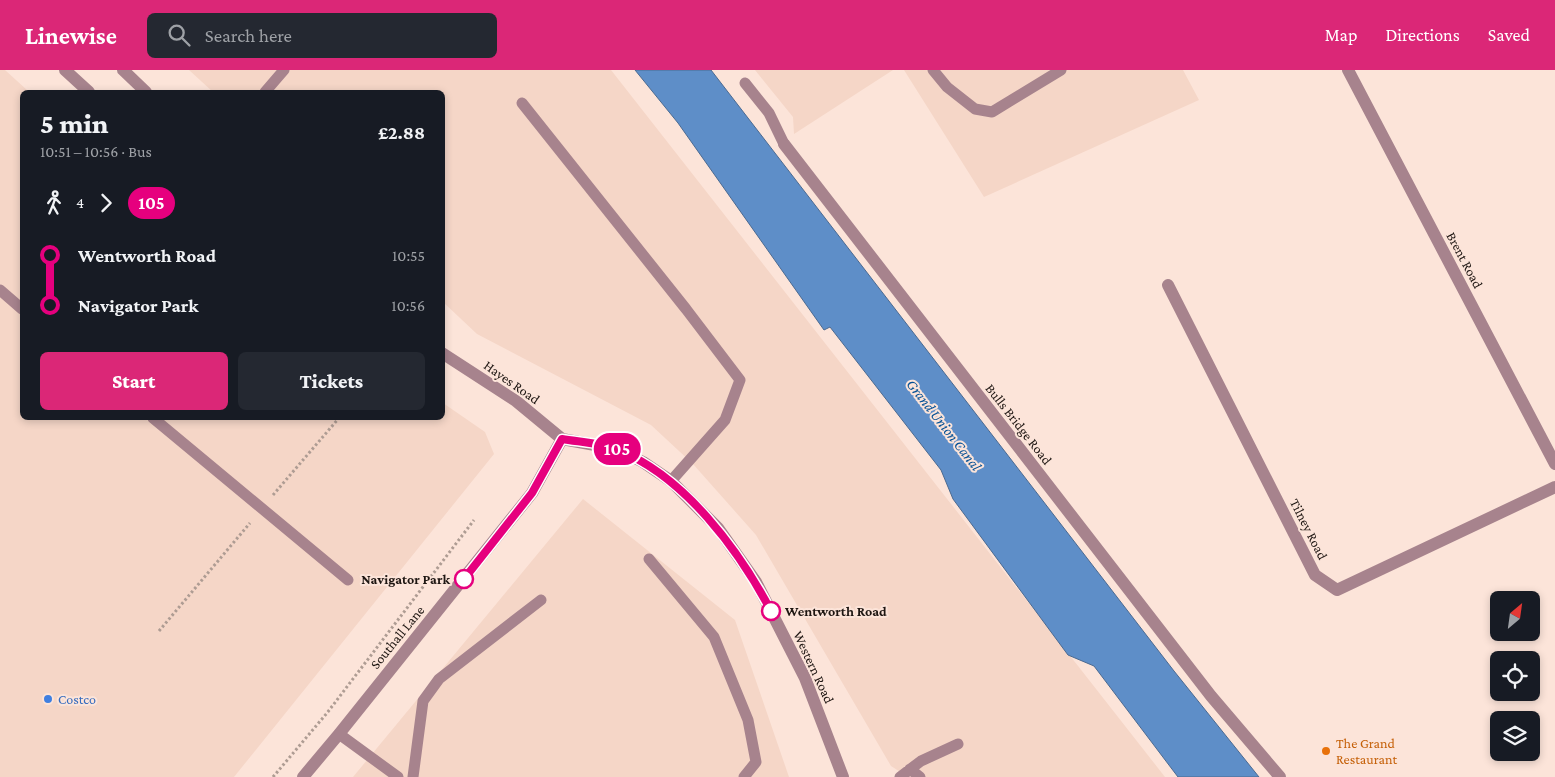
<!DOCTYPE html>
<html lang="en">
<head>
<meta charset="utf-8">
<style>
	body { margin:0; font-family:"Crimson Pro",serif; background:#242831; color:#f1f3f6; height:100vh; display:flex; flex-direction:column; font-size:19px; white-space:nowrap }
	* { box-sizing:border-box; margin:0 }
	p { font-size:16px; color:#9ea1a6 }
	.icon { flex:none; width:28px; height:28px; fill:none; stroke:currentColor; stroke-width:2; stroke-linecap:round; stroke-linejoin:round }
	.map { position:relative; flex:1; overflow:hidden }
	.drawer { position:absolute; left:20px; top:20px; width:425px; height:330px; display:flex; flex-direction:column; background:#171b24; border-radius:8px; box-shadow:0 2px 8px #0003 }
	.drawer>* { flex:none }
	.badge { padding:0 10px; border-radius:16px; font-size:18px; line-height:32px }
	.needle { width:32px; rotate:29deg }
	.controls { position:absolute; left:1490px; top:521px; display:grid; gap:10px }
	.controls a { display:grid; place-items:center; width:50px; height:50px; border-radius:8px; background:#171b24; box-shadow:0 2px 8px #0003; font-size:25px }
	.map>.badge { position:absolute; translate:-50% -50%; box-shadow:0 0 0 2px #fff }
	.legs { display:flex; align-items:center; gap:8px; height:55px; padding:0 20px; font-size:16px }
	.legs p { margin-inline-start:auto }
	.head { display:flex; align-items:center; justify-content:space-between; height:85px; padding:0 20px }
	h1 { font-size:28px; font-weight:800; line-height:38px }
	.action { display:flex; gap:10px; margin-top:auto; padding:10px 20px }
	.action a { flex:1; height:58px; border-radius:8px; background:#db2777; color:#fff; font-size:20px; font-weight:800; line-height:58px; text-align:center }
	.action a+a { background:#242831; color:#f1f3f6 }
	ul { padding:0 20px; list-style:none }
	li { display:flex; align-items:center; gap:18px; height:50px; font-size:19px }
	li i { display:grid; place-items:center; width:8px; height:100%; margin:0 6px; background:currentColor }
	li i::after { content:''; width:12px; height:12px; margin:-6px; border:4px solid; border-radius:50%; background:#171b24 }
	li p { margin-inline-start:auto }
	li:first-child i { background:linear-gradient(#0000 50%,currentColor 0) }
	li:last-child i { background:linear-gradient(currentColor 50%,#0000 0) }
	header { display:flex; align-items:center; gap:30px; box-sizing:border-box; height:70px; padding:0 25px; background:#db2777; color:#fff }
	header strong { font-size:24px }
	nav { display:flex; gap:28px; margin-inline-start:auto; font-size:18px }
	.search { width:350px; height:45px; background:#242831; display:flex; align-items:center; gap:12px; box-sizing:border-box; padding:0 18px; border-radius:8px; color:#9ea1a6; font-size:19px }
	.map>svg:first-child { display:block }
	.built { fill:#f5d6c7 }
	.water { fill:#5e8ec8; stroke:#4b6a91 }
	.lines { fill:none; stroke-linecap:round; stroke-linejoin:round }
	.path { stroke:#ae9c93; stroke-width:3; stroke-dasharray:2.5 2.5; stroke-linecap:butt }
	.service { stroke:#a7838d; stroke-width:11 }
	.minor { stroke:#a7838d; stroke-width:12 }
	.tertiary { stroke:#a7838d; stroke-width:12 }
	.line-1-casing { stroke:#fff; stroke-width:11 }
	.line-1 { stroke:#e6007e; stroke-width:8 }
	.stop-1-dot { fill:#fff; stroke:#e6007e; stroke-width:2.5 }
	.shop-dot { fill:#3f7fe0; stroke:#fce4d9; stroke-width:2 }
	.food-dot { fill:#e8710a; stroke:#fce4d9; stroke-width:2 }
	.labels { text-anchor:middle; stroke-width:4; stroke-linejoin:round; paint-order:stroke }
	.street-label { font-size:14px; fill:#1e1612; stroke:#fce4d9 }
	.stop-label { font-size:14px; font-weight:bold; fill:#1e1612; stroke:#fce4d9; text-anchor:end }
	.shop-label { font-size:14px; fill:#366cbe; stroke:#fce4d9; text-anchor:start }
	.food-label { font-size:14px; fill:#c56008; stroke:#fce4d9; text-anchor:start }
	.water-label { font-size:15px; font-style:italic; fill:#045095; stroke:#fce4d9 }
</style>
</head>
<body>
<header>
<strong>Linewise</strong>
<div class="search"><svg class="icon" aria-label="search" viewBox="0 0 24 24"><circle cx="10" cy="10" r="6"/><path d="M15 15l6 6"/></svg>Search here</div>
<nav><a>Map</a><a>Directions</a><a>Saved</a></nav>
</header>
<div class="map">
<svg width="1555" height="707" viewBox="0 0 1555 707">
	<rect width="100%" height="100%" fill="#fce4d9"/>
	<path class="built" d="M0 0H5L27 20 33 22H22V348H442L443 333 485 362 494 384 234 707H0Z
		M189 0H611L1165 707H908L891 696 756 465 693 394 651 355 477 264 443 232 442 22H213Z
		M755 0H893L794 64 793 47Z
		M904 0H1183L1199 30 984 127Z
		M583 429 735 550 789 707H353Z"/>
	<path class="water" d="M635 0H711L1174 601 1259 707H1178L1094 596 1068 585 953 429 941 400 830 257 824 260 678 53Z"/>
	<g class="lines">
		<path class="path" d="M273 425 339 348
			M159 561 250 453
			M273 707 327 643 474 450"/>
		<path class="service" d="M933 0 947 17 975 39 992 42 1061 0
			M745 13 769 43 784 74
			M265 22 284 0
			M522 33 686 239 740 310 725 350 671 411
			M0 220 22 239
			M153 348 348 510
			M649 489 714 567 748 650 756 692 744 707
			M339 664 398 707
			M910 699 920 707
			M413 707 423 631 439 609 541 530
			M900 707 921 691 958 674"/>
		<path class="minor" d="M1348 0 1555 394
			M784 74 1211 626 1280 707
			M1168 215 1315 505 1337 520 1555 417"/>
		<path class="tertiary" d="M65 0 89 22
			M123 0 146 22
			M442 283 516 331 562 369
			M562 369 617 379 643 392 671 411 718 458 756 512 805 608 843 707
			M303 707 339 664 532 423 562 369"/>
	</g>
	<g class="lines">
		<defs>
			<path id="line-1" d="M464 509 532 423 562 369C579 372 603 373 618 380 684 406 739 480 771 541"/>
		</defs>
		<use href="#line-1" class="line-1-casing"/>
		<use href="#line-1" class="line-1"/>
	</g>
	<g class="stop-1-dot">
		<circle cx="464" cy="509" r="9"/>
		<circle cx="771" cy="541" r="9"/>
	</g>
	<circle class="shop-dot" cx="48" cy="629" r="5"/>
	<circle class="food-dot" cx="1326" cy="681" r="5"/>
	<g class="labels">
		<g class="street-label">
			<text transform="translate(1465 190) rotate(62)" y="5">Brent Road</text>
			<text transform="translate(512 312) rotate(35)" y="5">Hayes Road</text>
			<text transform="translate(1019 354) rotate(52)" y="5">Bulls Bridge Road</text>
			<text transform="translate(1309 459) rotate(63)" y="5">Tilney Road</text>
			<text transform="translate(397 567) rotate(-51)" y="5">Southall Lane</text>
			<text transform="translate(814 597) rotate(65)" y="5">Western Road</text>
		</g>
		<g class="stop-label">
			<text x="450" y="514">Navigator Park</text>
			<text x="785" y="546" text-anchor="start">Wentworth Road</text>
		</g>
		<g class="shop-label">
			<text x="58" y="634">Costco</text>
		</g>
		<g class="food-label">
			<text x="1336" y="678">The Grand<tspan x="1336" dy="16">Restaurant</tspan></text>
		</g>
		<g class="water-label">
			<text transform="translate(944 355) rotate(52)" y="5">Grand Union Canal</text>
		</g>
	</g>
</svg>
<div class="controls">
<a><svg class="needle" viewBox="-14 -14 28 28"><path d="M0-13l5 13h-10z" fill="#e53935"/><path d="M0 13l5-13h-10z" fill="#9ea1a6"/></svg></a>
<a><svg class="icon" aria-label="locate" viewBox="0 0 24 24"><circle cx="12" cy="12" r="6"/><path d="M12 2v4M12 18v4M2 12h4M18 12h4"/></svg></a>
<a><svg class="icon" aria-label="layers" viewBox="0 0 24 24"><path d="M12 4l9 5-9 5-9-5zM3 14l9 5 9-5"/></svg></a>
</div>
<b class="badge" style="left:617px;top:379px;background:#e6007e;color:#fff">105</b>
<section class="drawer">
<div class="head"><div><h1>5 min</h1><p>10:51 – 10:56 · Bus</p></div><b>£2.88</b></div>
<div class="legs"><svg class="icon" aria-label="walk" viewBox="0 0 24 24"><circle cx="13" cy="4" r="2"/><path d="M13 8l-2 6 4 7M11 14l-3 7M7 12l3-4h3l4 4"/></svg>4<svg class="icon" aria-label="forward" viewBox="0 0 24 24"><path d="M9 5l7 7-7 7"/></svg><b class="badge" style="background:#e6007e;color:#fff">105</b></div>
<ul>
<li><i style="color:#e6007e"></i><b>Wentworth Road</b><p>10:55</p></li>
<li><i style="color:#e6007e"></i><b>Navigator Park</b><p>10:56</p></li>
</ul>
<div class="action"><a>Start</a><a>Tickets</a></div>
</section>
</div>
</body>
</html>
